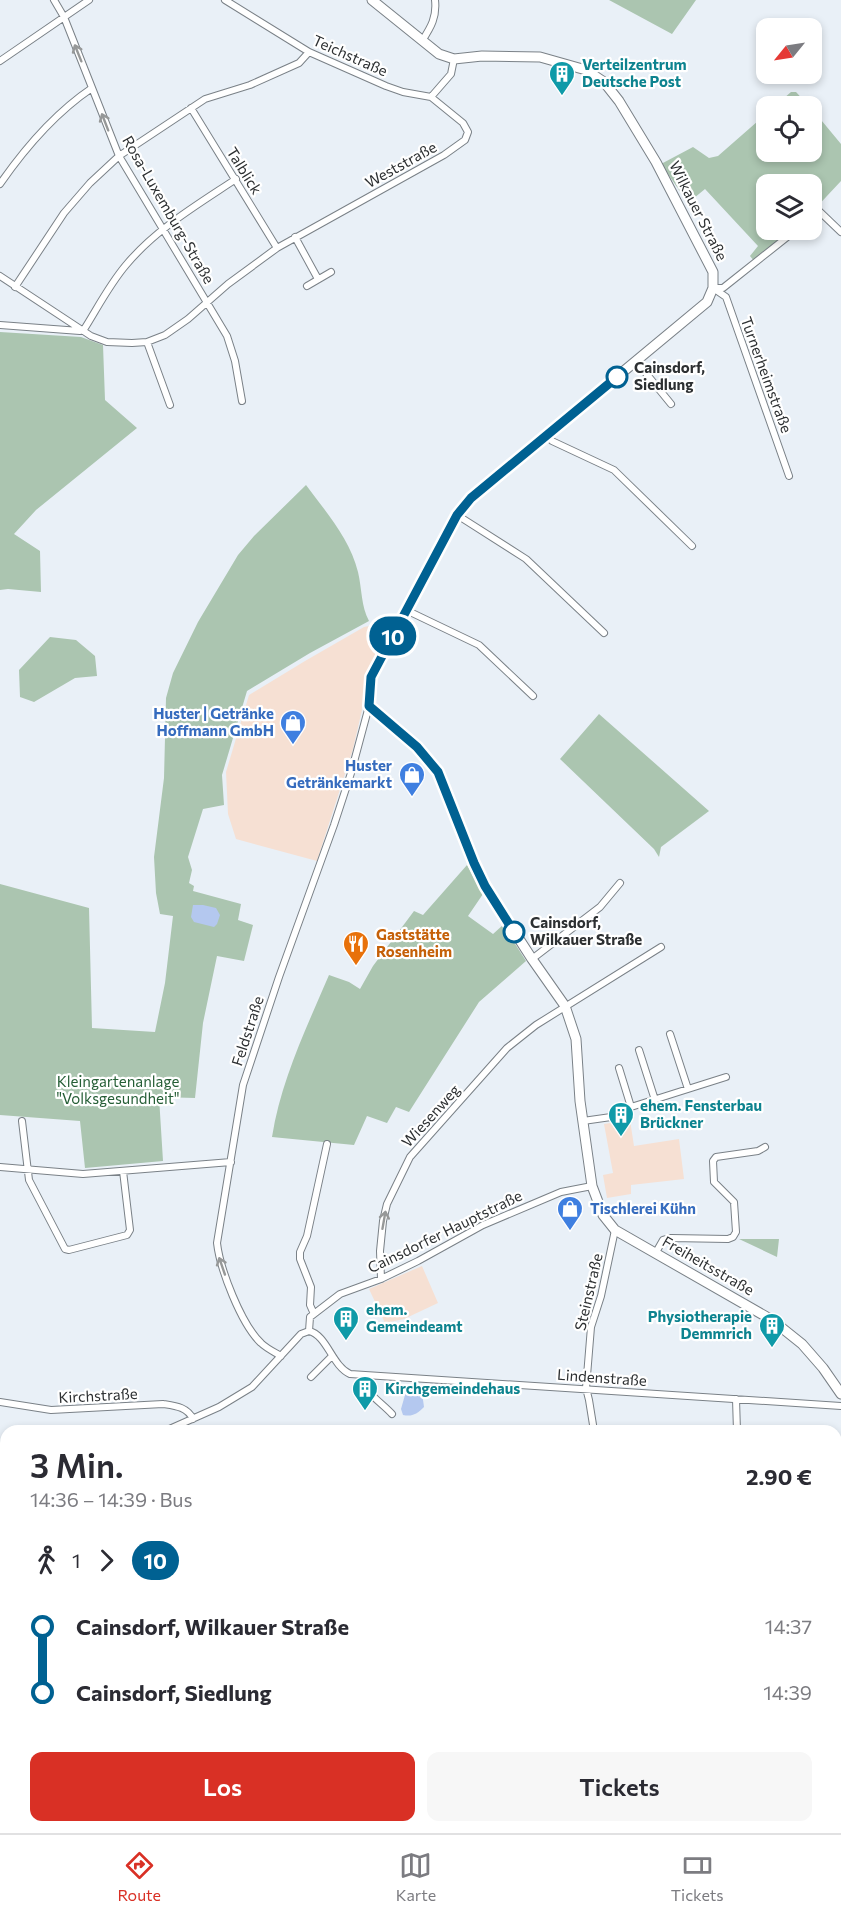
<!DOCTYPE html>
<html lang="de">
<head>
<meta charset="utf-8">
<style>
	body { margin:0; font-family:Commissioner,sans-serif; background:#f7f7f7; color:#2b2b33; height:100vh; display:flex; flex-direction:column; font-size:22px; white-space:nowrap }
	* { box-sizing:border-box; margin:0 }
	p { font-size:20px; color:#7c7c81 }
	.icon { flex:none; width:33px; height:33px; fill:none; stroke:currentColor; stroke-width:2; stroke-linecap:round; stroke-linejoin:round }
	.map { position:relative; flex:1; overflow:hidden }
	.sheet { position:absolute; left:0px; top:1425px; width:842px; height:408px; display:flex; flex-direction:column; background:#fff; border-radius:18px 18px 0 0; box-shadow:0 3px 9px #0003 }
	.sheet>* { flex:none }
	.badge { padding:0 12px; border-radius:20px; font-size:21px; line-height:39px }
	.needle { width:39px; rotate:240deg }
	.buttons { position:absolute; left:756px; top:18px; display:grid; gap:12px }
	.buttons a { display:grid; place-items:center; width:66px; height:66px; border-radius:12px; background:#fff; box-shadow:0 3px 9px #0003; font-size:30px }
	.map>.badge { position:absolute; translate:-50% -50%; box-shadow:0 0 0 3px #fff }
	.legs { display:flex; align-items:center; gap:9px; height:66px; padding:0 30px; font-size:20px }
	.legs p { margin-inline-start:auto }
	.overview { display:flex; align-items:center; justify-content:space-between; height:102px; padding:0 30px }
	h1 { font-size:33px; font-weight:600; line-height:45px }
	.action { display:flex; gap:12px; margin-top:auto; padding:12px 30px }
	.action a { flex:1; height:69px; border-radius:12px; background:#d93025; color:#fff; font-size:24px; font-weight:600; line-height:69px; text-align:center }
	.action a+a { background:#f7f7f7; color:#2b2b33 }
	ul { padding:0 30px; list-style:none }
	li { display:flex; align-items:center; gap:21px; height:66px; font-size:22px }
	li i { display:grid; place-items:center; width:9px; height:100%; margin:0 8px; background:currentColor }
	li i::after { content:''; width:15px; height:15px; margin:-8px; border:4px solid; border-radius:50%; background:#fff }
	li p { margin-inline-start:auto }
	li:first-child i { background:linear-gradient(#0000 50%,currentColor 0) }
	li:last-child i { background:linear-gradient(currentColor 50%,#0000 0) }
	.tab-bar { display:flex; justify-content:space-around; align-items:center; height:84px; border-top:2px solid #e1e1e2; background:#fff; font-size:16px; color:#7c7c81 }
	.tab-bar a { display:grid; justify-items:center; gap:3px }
	.tab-bar .active { color:#d93025 }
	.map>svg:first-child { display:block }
	.commercial { fill:#f6e0d3 }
	.green { fill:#abc5b0 }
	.water { fill:#b4c8ef }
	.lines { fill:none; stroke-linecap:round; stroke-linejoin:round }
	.street-casing { stroke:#7a8187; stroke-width:8 }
	.secondary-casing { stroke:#7a8187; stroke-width:11 }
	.street { stroke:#fff; stroke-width:6 }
	.secondary { stroke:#fff; stroke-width:9 }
	.oneway { stroke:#969898 }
	.line-1-casing { stroke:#fff; stroke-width:14 }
	.line-1 { stroke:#006192; stroke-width:9 }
	.stop-1-dot { fill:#fff; stroke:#006192; stroke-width:3 }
	.labels { text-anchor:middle; stroke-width:4.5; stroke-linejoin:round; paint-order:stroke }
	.street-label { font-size:15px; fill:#2d3032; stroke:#fff }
	.culture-label { font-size:15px; font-weight:bold; fill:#0d838f; stroke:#fff; text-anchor:start }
	.stop-label { font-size:15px; font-weight:bold; fill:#2d3032; stroke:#fff; text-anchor:start }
	.shop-label { font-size:15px; font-weight:bold; fill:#366cbe; stroke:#fff; text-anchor:end }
	.food-label { font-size:15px; font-weight:bold; fill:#c56008; stroke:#fff; text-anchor:start }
	.park-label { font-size:15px; fill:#255e36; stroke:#fff }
</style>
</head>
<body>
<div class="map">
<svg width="841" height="1833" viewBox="0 0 841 1833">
	<rect width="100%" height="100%" fill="#e9f0f7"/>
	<path class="commercial" d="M369 626 384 640 368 669 365 682 362 710 353 749 317 861 236 839 228 814 226 772 249 695 305 661 364 627Z
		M630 1120 634 1146 679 1139 684 1179 631 1185V1194L607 1198 603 1175 613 1173 604 1124Z
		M422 1266 438 1303 404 1319 385 1323 369 1289Z"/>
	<path class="green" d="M609 0H696L672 34Z
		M791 92H796L809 106H775Z
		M812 109 841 144V181L812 212V184H766V230H792L754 261 750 256 758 246 705 189 688 203 661 164 693 147 709 158 718 156 766 114V152H812Z
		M0 332 81 337 103 345 105 400 137 428 36 510 14 534 40 551 41 592 8 589 0 590Z
		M306 485C326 512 350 539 358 572 362 589 361 606 369 621L310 653 247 691 222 775 224 805 203 809 188 857 192 870 189 883 194 886 193 891 241 904 238 920 253 925 244 961 217 956 203 1023 195 1098 159 1097 163 1161 85 1168 80 1121 0 1115V884L89 908 92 1028 155 1032 165 983 173 916 160 914 156 893 154 857 164 778 166 698 173 673 198 622 238 555 254 536Z
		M50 637 76 640 95 656 97 676 75 678 34 702 20 697 19 670Z
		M599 714 709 811 661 847 659 857 654 849 560 759Z
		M467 865 483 894 468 916 493 934 503 925 526 961 479 1002 409 1112 396 1107 387 1123 367 1116 354 1145 272 1137C281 1080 306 1029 329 975L349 982 360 989 373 966 414 911 423 915Z
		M739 1239H779L777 1257Z
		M6 1459V1498L0 1499V1459Z
		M836 1542 841 1543 837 1565 841 1568V1708L836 1710Z
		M839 1728 841 1734V1833H762L781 1829V1827H836V1729Z
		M25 1827H189L188 1833H58L55 1830 25 1829Z
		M514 1827H600L596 1833H515Z
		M657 1827H704L709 1833H657Z"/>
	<path class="water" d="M193 905H203L216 908 220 915 217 924 214 927 194 922 191 917Z
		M414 1385C422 1390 423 1398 424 1407 417 1414 412 1417 403 1415L401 1409 407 1388Z"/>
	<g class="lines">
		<defs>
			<path id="street" d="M54 0 64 17 119 156 227 336 235 361 242 401
				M422 41C431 27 437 17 435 0
				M0 61 89 0
				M431 97 451 74 454 59
				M191 108 277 248
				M0 184C25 148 55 113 92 88
				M812 215 818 210 841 232
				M295 237 318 279
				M0 276 91 336 107 342 132 343 147 342 165 335 188 319 228 284 277 248 444 155 465 140 468 132 463 123 431 97 403 92 386 86 309 52 225 0
				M307 286 331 272
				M15 287 64 213 90 183 119 156 205 99 250 85 299 63 309 52
				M713 288 726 297 789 476
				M714 288H723L796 230
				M0 325 80 331
				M83 331C97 309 109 285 126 265 156 229 197 205 236 179
				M147 342 170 405
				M636 361 671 404
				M546 435 552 441 614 470 692 546
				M457 515 526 559 604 633
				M408 611 479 645 533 696
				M532 959 600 907 620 883
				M670 1034 688 1089
				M639 1050 655 1100
				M619 1068 631 1107
				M22 1121 29 1180 65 1249 69 1250 127 1235 130 1230 123 1171
				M583 1121 611 1117 631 1107 726 1077
				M0 1167 83 1174 231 1162
				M655 1254 663 1240 671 1238 728 1239 733 1237 736 1232 734 1202 714 1182 713 1161 716 1157 758 1151 765 1147
				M381 1279 380 1251 383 1221 387 1204 410 1157 507 1048 536 1025 661 947
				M314 1314 310 1305 311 1287 300 1259V1252L307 1236 327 1144
				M309 1331C327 1335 332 1366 350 1374L841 1406
				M309 1331 310 1317 340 1294 381 1279 418 1261 483 1225 561 1192 592 1186
				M281 1356C274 1352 266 1348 261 1343 241 1324 220 1269 217 1243L243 1085 279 977 334 825 351 773 369 706
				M361 1375C364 1393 380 1401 392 1414
				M311 1377 332 1356
				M736 1399 737 1431
				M0 1402 51 1410 163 1404C176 1406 187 1407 193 1419
				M165 1431 219 1407 252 1387 301 1334 309 1331
				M594 1431 589 1400 586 1388 591 1327 601 1296 615 1230
				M0 1556 6 1555
				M0 1622 6 1621
				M836 1721 841 1720
				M367 1833C394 1829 418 1827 445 1833
				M576 1833 589 1827"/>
			<path id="secondary" d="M372 0 439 54 454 59 482 56 540 57 586 70 604 82 619 101 656 162 713 272V288L707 302 471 498 457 515 371 677 369 706 417 747 438 772 474 863 485 886 532 959 565 1006 576 1039 580 1101 592 1186 603 1215 615 1230 772 1320 802 1344 823 1368 841 1394"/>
		</defs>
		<use href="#street" class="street-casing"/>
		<use href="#secondary" class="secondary-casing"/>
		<use href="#street" class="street"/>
		<use href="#secondary" class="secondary"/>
	</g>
	<defs><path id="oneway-shaft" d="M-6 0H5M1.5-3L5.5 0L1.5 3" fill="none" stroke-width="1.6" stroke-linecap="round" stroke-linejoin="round" transform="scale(1.5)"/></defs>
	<g class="oneway">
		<use href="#oneway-shaft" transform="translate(78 53) rotate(-112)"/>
		<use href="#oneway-shaft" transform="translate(105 122) rotate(-111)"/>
		<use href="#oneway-shaft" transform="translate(384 1220) rotate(-80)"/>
		<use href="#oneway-shaft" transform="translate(222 1266) rotate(-109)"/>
	</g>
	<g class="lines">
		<defs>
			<path id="line-1" d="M514 932 485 886 474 863 438 772 417 747 369 706 371 677 457 515 471 498 617 377"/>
		</defs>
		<use href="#line-1" class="line-1-casing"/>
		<use href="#line-1" class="line-1"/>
	</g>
	<defs>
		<symbol id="building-pin" viewBox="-11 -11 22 30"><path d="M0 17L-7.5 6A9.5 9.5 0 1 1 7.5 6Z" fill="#0f9aa8" stroke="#fff"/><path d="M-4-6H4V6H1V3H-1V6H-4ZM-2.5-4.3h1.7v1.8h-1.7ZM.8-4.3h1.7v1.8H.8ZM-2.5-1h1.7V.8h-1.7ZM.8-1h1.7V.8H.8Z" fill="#fff"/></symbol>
		<symbol id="shop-pin" viewBox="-11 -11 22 30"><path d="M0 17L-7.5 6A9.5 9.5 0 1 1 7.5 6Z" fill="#3f7fe0" stroke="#fff"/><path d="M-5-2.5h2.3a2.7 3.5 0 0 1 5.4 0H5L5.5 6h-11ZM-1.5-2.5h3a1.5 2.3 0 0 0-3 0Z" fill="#fff"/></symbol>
		<symbol id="restaurant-pin" viewBox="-11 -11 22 30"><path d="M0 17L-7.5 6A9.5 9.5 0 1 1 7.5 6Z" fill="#e8710a" stroke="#fff"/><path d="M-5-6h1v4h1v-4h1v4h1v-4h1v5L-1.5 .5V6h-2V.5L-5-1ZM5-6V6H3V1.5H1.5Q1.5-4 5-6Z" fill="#fff"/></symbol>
	</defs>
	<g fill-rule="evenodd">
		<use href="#building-pin" x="547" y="59" width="30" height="40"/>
		<use href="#shop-pin" x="278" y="708" width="30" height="40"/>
		<use href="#shop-pin" x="397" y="760" width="30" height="40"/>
		<use href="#restaurant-pin" x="341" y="929" width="30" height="40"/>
		<use href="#building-pin" x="606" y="1100" width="30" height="40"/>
		<use href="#shop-pin" x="555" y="1194" width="30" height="40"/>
		<use href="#building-pin" x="331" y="1304" width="30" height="40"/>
		<use href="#building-pin" x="757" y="1311" width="30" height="40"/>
		<use href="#building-pin" x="350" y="1374" width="30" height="40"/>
	</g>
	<g class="stop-1-dot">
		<circle cx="617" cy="377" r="10"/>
		<circle cx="514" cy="932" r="10"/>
	</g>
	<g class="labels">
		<g class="street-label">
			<text transform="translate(350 56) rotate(24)" y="5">Teichstraße</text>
			<text transform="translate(401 165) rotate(-29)" y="5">Weststraße</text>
			<text transform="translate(244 171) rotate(58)" y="5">Talblick</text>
			<text transform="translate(168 210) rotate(60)" y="5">Rosa-Luxemburg-Straße</text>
			<text transform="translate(698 211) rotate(63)" y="5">Wilkauer Straße</text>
			<text transform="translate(766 375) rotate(70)" y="5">Turnerheimstraße</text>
			<text transform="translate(248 1031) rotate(-72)" y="5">Feldstraße</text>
			<text transform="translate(431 1116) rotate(-48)" y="5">Wiesenweg</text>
			<text transform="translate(445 1232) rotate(-26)" y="5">Cainsdorfer Hauptstraße</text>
			<text transform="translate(708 1266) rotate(30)" y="5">Freiheitsstraße</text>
			<text transform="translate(589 1292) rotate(-77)" y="5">Steinstraße</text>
			<text transform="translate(602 1378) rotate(4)" y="5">Lindenstraße</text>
			<text transform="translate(98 1396) rotate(-3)" y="5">Kirchstraße</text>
		</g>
		<g class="culture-label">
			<text x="582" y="70">Verteilzentrum<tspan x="582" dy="17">Deutsche Post</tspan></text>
			<text x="640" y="1111">ehem. Fensterbau<tspan x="640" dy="17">Brückner</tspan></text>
			<text x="366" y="1315">ehem.<tspan x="366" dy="17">Gemeindeamt</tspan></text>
			<text x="752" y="1322" text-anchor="end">Physiotherapie<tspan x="752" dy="17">Demmrich</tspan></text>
			<text x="385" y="1394">Kirchgemeindehaus</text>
		</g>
		<g class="stop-label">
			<text x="634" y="373">Cainsdorf,<tspan x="634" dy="17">Siedlung</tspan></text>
			<text x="530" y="928">Cainsdorf,<tspan x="530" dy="17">Wilkauer Straße</tspan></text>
		</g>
		<g class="shop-label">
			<text x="274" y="719">Huster | Getränke<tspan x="274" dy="17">Hoffmann GmbH</tspan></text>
			<text x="392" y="771">Huster<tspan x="392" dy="17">Getränkemarkt</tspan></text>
			<text x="590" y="1214" text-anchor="start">Tischlerei Kühn</text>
		</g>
		<g class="food-label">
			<text x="376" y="940">Gaststätte<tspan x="376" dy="17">Rosenheim</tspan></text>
		</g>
		<g class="park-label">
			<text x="118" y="1087">Kleingartenanlage<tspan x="118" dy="17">"Volksgesundheit"</tspan></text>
		</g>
	</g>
</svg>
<div class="buttons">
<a><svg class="needle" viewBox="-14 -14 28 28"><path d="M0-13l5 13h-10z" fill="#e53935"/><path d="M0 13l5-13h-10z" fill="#7c7c81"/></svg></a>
<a><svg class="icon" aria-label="locate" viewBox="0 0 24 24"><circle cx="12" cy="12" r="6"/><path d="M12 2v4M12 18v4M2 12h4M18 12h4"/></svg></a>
<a><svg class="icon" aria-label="layers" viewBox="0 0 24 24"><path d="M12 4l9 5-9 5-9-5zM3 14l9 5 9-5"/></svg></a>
</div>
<b class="badge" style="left:393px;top:636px;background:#006192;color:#fff">10</b>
<section class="sheet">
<div class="overview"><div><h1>3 Min.</h1><p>14:36 – 14:39 · Bus</p></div><b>2.90 €</b></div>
<div class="legs"><svg class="icon" aria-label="walk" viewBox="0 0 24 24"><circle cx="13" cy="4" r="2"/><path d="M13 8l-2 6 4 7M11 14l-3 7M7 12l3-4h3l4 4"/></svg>1<svg class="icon" aria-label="forward" viewBox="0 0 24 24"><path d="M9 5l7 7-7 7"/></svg><b class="badge" style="background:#006192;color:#fff">10</b></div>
<ul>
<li><i style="color:#006192"></i><b>Cainsdorf, Wilkauer Straße</b><p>14:37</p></li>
<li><i style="color:#006192"></i><b>Cainsdorf, Siedlung</b><p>14:39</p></li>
</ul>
<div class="action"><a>Los</a><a>Tickets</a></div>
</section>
</div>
<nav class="tab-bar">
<a class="active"><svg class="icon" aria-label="directions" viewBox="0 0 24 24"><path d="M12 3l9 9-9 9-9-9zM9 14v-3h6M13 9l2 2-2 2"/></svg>Route</a>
<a><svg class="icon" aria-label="map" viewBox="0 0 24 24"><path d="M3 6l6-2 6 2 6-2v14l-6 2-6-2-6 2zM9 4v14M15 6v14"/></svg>Karte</a>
<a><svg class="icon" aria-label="tickets" viewBox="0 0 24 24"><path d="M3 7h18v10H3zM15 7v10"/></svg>Tickets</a>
</nav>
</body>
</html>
